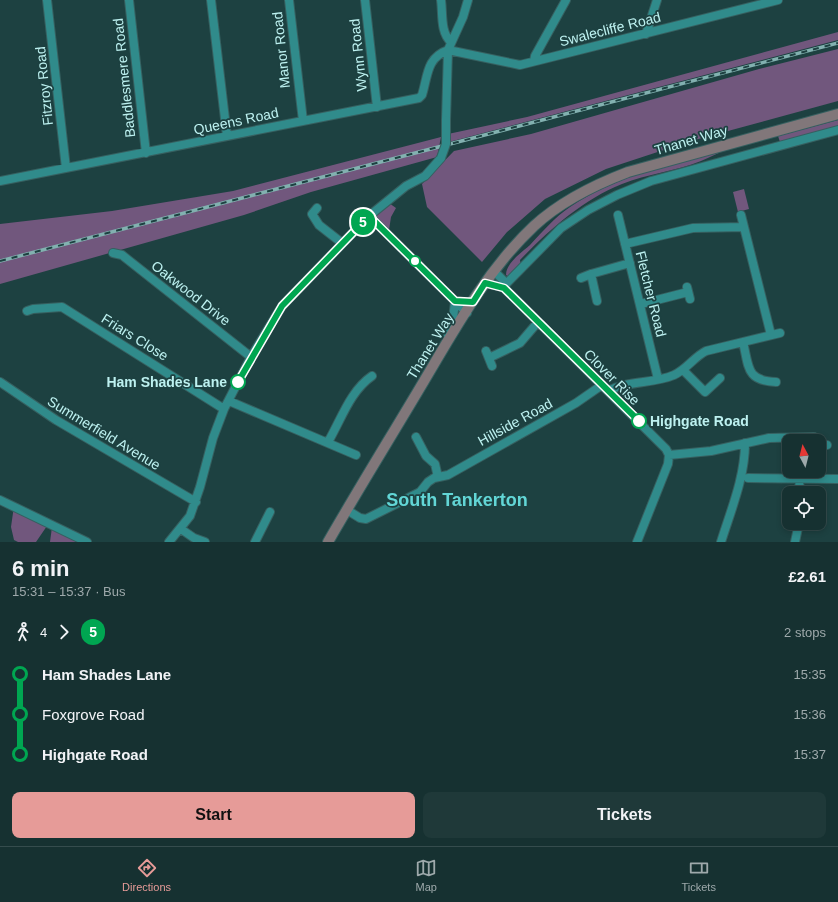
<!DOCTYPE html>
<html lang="en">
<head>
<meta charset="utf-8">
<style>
	body { margin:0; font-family:Arial,sans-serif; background:#1f3939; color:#f1f3f6; height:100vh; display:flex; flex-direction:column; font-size:15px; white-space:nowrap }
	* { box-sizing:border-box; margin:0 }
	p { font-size:13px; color:#9ea9ab }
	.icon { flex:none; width:22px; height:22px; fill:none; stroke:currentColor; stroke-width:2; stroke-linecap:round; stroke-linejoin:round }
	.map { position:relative; height:542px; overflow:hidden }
	.side { display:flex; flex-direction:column; background:#163131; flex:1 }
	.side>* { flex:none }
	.badge { padding:0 8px; border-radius:13px; font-size:14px; line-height:26px }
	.needle { width:26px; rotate:353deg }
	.controls { position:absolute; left:782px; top:434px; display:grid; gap:8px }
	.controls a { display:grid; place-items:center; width:44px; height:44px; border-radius:8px; background:#163131; box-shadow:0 2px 6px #0003,0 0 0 1px #354c4d; font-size:20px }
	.map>.badge { position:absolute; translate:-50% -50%; box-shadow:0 0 0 2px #fff }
	.legs { display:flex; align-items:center; gap:6px; height:44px; padding:0 12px; font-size:13px }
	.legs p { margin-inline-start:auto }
	.headline { display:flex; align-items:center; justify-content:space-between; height:68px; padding:0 12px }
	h1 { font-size:22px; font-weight:700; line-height:30px }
	.action { display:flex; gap:8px; margin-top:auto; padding:8px 12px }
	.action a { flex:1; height:46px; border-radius:8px; background:#e69b98; color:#111; font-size:16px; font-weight:700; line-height:46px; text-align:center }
	.action a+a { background:#1f3939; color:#f1f3f6 }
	ul { padding:0 12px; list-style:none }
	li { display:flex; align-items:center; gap:14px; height:40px; font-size:15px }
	li i { display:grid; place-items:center; width:6px; height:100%; margin:0 5px; background:currentColor }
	li i::after { content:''; width:10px; height:10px; margin:-5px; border:3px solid; border-radius:50%; background:#163131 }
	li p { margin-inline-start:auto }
	li:first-child i { background:linear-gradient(#0000 50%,currentColor 0) }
	li:last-child i { background:linear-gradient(currentColor 50%,#0000 0) }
	.tab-bar { display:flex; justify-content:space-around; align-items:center; height:56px; border-top:1px solid #354c4d; background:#163131; font-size:11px; color:#9ea9ab }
	.tab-bar a { display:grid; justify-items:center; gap:2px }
	.tab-bar .current { color:#e69b98 }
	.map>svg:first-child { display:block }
	.green { fill:#71577d }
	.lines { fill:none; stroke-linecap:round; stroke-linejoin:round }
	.minor-casing { stroke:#366060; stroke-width:10 }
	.major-casing { stroke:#366060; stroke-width:12 }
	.minor { stroke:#308b8b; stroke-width:8 }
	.major { stroke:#81777a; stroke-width:10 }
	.rail-casing { stroke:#82b1b0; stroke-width:3.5 }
	.rail { stroke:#1d4141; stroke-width:2; stroke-dasharray:6; stroke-linecap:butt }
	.minor-bridge-casing { stroke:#366060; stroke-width:10; stroke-linecap:butt }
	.minor-bridge { stroke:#308b8b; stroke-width:8 }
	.line-1-casing { stroke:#fff; stroke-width:9 }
	.line-1 { stroke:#00a651; stroke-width:6 }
	.stop-1-dot { fill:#fff; stroke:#00a651; stroke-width:2 }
	.labels { text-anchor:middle; stroke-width:3.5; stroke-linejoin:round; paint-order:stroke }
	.street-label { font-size:14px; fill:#bdf1f0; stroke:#1d4141 }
	.stop-label { font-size:14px; font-weight:bold; fill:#bdf1f0; stroke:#1d4141; text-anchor:end }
	.district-label { font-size:18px; font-weight:bold; fill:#62d6d6; stroke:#1d4141 }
</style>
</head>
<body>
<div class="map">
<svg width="838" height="542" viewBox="0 0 838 542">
	<rect width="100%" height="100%" fill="#1d4141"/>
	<path class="green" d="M838 32V40L449 142 448 134 527 117Z
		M838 49V101L691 141 606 169 545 199 507 232 482 262 427 207 422 184 454 151 531 134 759 69Z
		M838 120V129L781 145 778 136Z
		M441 137 437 157 311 192 244 215 0 284V224L112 211 233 191Z
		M729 148C720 152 711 157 701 161 676 171 647 174 622 184 582 200 549 230 520 260L521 266 509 277 506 275C506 263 522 252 530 245 542 232 555 217 570 207 617 175 675 163 729 148Z
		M744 189 749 209 738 212 733 192Z
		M389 203 396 208 391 217 389 230 375 217Z
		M14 506 49 523 36 542H18L14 540 11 527Z
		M52 527 84 542H50Z"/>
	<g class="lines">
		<defs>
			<path id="minor" d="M47 0 66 168
				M129 0 146 153
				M211 0 227 136
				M289 0 303 121
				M365 0 377 107
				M441 0C443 14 440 32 451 42
				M646 34 657 0
				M448 50 520 65 778 0
				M534 61 535 56 566 0
				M446 120 448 50 463 17 468 0
				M0 181 419 98 422 95C428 76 426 58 448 50
				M317 208 312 214 319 225 342 243
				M618 215 658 379
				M741 215 771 335
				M369 216 467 313
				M625 244 693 228 744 227
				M113 253 122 255 251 357
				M494 271 503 280V287
				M591 274 597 301
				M581 278 591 274 630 263
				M485 283 503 287 666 449 669 455 668 464 637 542
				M503 287 561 228 588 210 617 195 651 181 838 130
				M687 287 690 299
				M641 304 688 292
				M27 311 33 309 62 307 224 409
				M448 335 453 319 455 301
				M743 342C749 367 746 381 776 382
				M486 351 492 366
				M489 358 520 343 538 322
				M683 370 705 392 720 378
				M0 382 56 420 196 502
				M608 391C629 380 653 384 674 375 687 369 694 357 706 351L780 333
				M229 401 356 455
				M416 437 426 456 435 464 438 477
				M328 442C341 420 350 391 372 376
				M819 447 827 445
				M669 455 711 451 769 438 814 437
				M748 478 838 479
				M799 478 800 493
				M0 500 87 542
				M347 510 360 518 366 519 420 492 428 482 434 478 448 475 576 403 602 385
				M181 529 194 538 205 542
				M169 542 190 516 200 487 213 438 224 409 251 357 282 306 369 216 406 186 425 176 441 158
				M255 542 270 512
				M721 542C731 510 745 477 745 443
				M795 542 799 523"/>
			<path id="major" d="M328 542C359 488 392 435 424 381 456 327 488 269 534 226 561 201 594 185 628 172L838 114"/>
		</defs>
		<use href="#minor" class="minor-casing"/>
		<use href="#major" class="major-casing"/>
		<use href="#minor" class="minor"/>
		<use href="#major" class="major"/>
		<defs>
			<path id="rail" d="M0 261 838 43"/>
		</defs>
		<use href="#rail" class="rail-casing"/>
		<use href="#rail" class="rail"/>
		<defs>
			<path id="minor-bridge" d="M441 158 446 144V120"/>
		</defs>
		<use href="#minor-bridge" class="minor-bridge-casing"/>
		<use href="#minor-bridge" class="minor-bridge"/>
	</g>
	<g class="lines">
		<defs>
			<path id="line-1" d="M238 382 282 306 369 216 455 301 473 302 485 283 504 288 639 421"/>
		</defs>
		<use href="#line-1" class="line-1-casing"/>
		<use href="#line-1" class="line-1"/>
	</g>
	<g class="stop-1-dot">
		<circle cx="415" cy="261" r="5"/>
		<circle cx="238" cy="382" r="7"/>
		<circle cx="639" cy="421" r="7"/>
	</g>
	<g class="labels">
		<g class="street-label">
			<text transform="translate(610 29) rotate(-14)" y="5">Swalecliffe Road</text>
			<text transform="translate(281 50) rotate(-96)" y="5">Manor Road</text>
			<text transform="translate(358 55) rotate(-96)" y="5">Wynn Road</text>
			<text transform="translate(124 78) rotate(-96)" y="5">Baddlesmere Road</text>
			<text transform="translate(44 86) rotate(-96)" y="5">Fitzroy Road</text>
			<text transform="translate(236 121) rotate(-12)" y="5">Queens Road</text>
			<text transform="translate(691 140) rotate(-16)" y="5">Thanet Way</text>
			<text transform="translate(191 293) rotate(38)" y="5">Oakwood Drive</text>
			<text transform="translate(651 294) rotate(76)" y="5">Fletcher Road</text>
			<text transform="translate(135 337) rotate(32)" y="5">Friars Close</text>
			<text transform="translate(430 346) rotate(-58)" y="5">Thanet Way</text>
			<text transform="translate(612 377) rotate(45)" y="5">Clover Rise</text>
			<text transform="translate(515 422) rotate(-29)" y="5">Hillside Road</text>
			<text transform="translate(104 433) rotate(31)" y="5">Summerfield Avenue</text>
		</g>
		<g class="stop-label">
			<text x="227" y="387">Ham Shades Lane</text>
			<text x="650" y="426" text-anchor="start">Highgate Road</text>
		</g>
		<g class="district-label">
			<text x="457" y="506">South Tankerton</text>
		</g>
	</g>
</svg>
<div class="controls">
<a><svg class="needle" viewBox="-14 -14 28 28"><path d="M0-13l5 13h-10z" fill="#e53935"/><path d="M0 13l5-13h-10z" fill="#9ea9ab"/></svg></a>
<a><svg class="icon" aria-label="locate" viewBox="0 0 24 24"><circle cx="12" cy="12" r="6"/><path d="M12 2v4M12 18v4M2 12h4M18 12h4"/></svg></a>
</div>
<b class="badge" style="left:363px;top:222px;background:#00a651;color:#fff">5</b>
</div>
<section class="side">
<div class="headline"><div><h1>6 min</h1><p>15:31 – 15:37 · Bus</p></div><b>£2.61</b></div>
<div class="legs"><svg class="icon" aria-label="walk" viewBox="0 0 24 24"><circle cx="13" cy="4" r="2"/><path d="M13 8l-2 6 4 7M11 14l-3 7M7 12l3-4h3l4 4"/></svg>4<svg class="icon" aria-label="forward" viewBox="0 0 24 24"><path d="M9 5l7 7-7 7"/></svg><b class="badge" style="background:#00a651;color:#fff">5</b><p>2 stops</p></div>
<ul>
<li><i style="color:#00a651"></i><b>Ham Shades Lane</b><p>15:35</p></li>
<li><i style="color:#00a651"></i><span>Foxgrove Road</span><p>15:36</p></li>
<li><i style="color:#00a651"></i><b>Highgate Road</b><p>15:37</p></li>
</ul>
<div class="action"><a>Start</a><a>Tickets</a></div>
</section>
<nav class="tab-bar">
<a class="current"><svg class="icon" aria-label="directions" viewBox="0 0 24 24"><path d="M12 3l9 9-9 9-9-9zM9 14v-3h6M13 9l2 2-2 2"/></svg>Directions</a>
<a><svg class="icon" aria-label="map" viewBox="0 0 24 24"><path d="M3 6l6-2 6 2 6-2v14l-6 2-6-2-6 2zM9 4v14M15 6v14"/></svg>Map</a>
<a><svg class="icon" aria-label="tickets" viewBox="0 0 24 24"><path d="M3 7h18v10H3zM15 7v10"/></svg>Tickets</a>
</nav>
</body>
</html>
